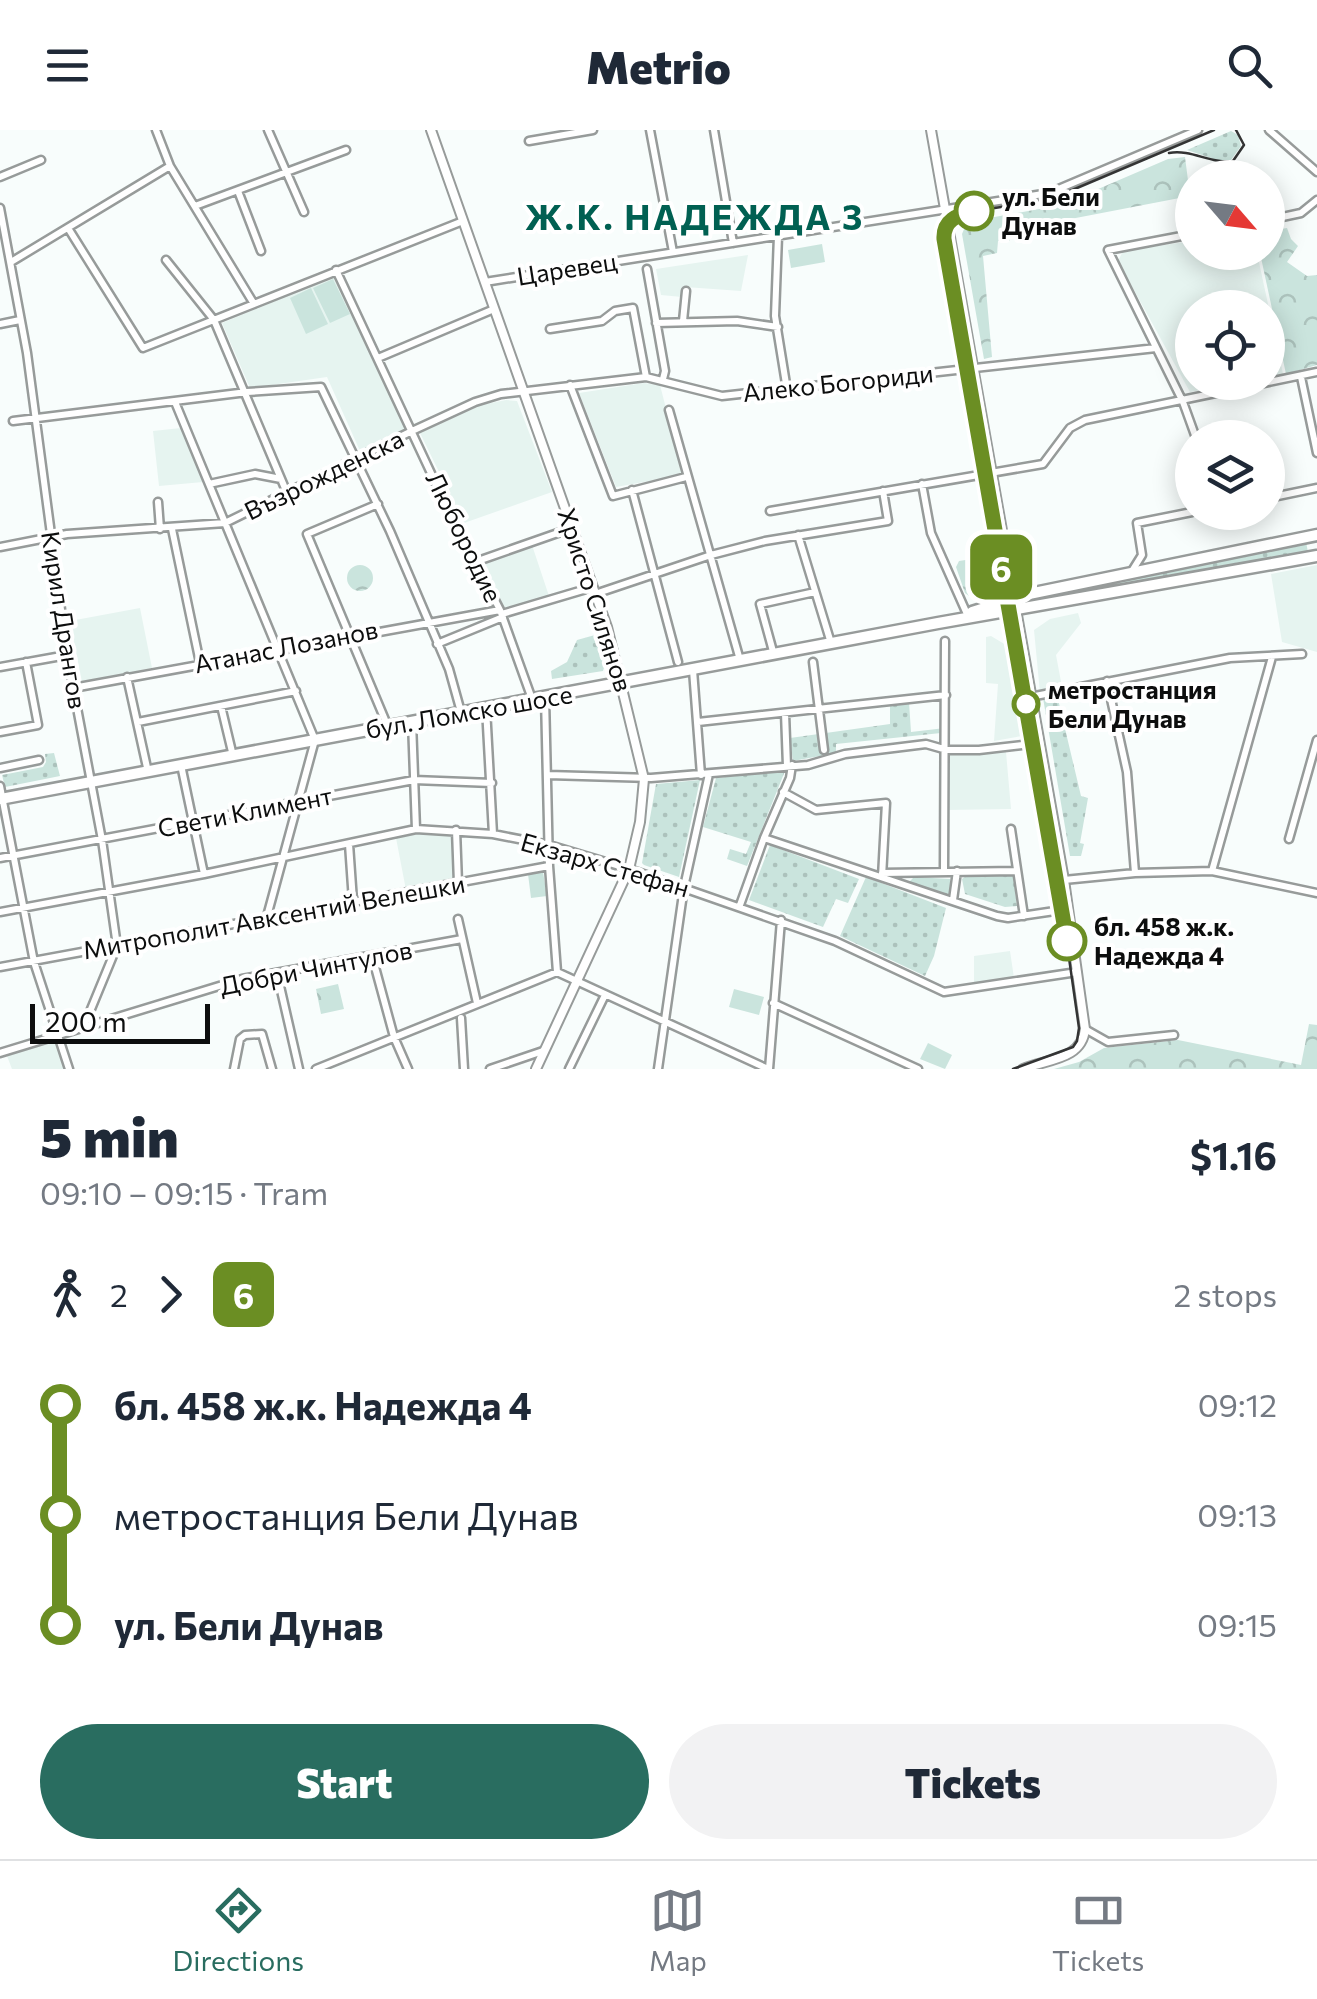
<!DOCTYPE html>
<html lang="en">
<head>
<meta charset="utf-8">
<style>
	body { margin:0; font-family:Commissioner,sans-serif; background:#f2f2f3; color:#1f2937; height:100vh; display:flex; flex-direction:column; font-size:38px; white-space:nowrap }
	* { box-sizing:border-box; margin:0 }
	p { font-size:32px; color:#747a83 }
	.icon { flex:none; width:55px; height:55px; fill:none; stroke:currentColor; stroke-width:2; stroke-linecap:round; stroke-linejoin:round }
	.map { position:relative; height:939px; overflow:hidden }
	.panel { display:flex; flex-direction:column; background:#fff; flex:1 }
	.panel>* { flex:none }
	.badge { padding:0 20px; border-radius:15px; font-size:35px; line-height:65px }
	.needle { width:65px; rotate:118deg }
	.controls { position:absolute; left:1175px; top:30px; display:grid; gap:20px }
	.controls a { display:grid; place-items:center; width:110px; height:110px; border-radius:50%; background:#fff; box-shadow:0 5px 25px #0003; font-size:50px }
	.scale { position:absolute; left:30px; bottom:25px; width:180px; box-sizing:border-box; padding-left:10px; border:5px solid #0d0e0e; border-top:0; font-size:28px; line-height:35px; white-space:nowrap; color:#0d0e0e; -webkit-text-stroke:8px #fff; paint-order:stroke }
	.map>.badge { position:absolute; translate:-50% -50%; box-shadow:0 0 0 5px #fff }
	.legs { display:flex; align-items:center; gap:15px; height:110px; padding:0 40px; font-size:32px }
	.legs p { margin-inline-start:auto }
	.headline { display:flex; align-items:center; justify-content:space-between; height:170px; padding:0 40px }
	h1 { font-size:55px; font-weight:800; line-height:75px }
	.action { display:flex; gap:20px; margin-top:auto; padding:20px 40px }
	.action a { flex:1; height:115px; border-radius:60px; background:#296d60; color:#fff; font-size:40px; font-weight:800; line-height:115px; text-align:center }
	.action a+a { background:#f2f2f3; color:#1f2937 }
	ul { padding:0 40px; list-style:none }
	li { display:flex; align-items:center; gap:35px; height:110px; font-size:38px }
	li i { display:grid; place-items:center; width:15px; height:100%; margin:0 12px; background:currentColor }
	li i::after { content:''; width:25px; height:25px; margin:-12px; border:8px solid; border-radius:50%; background:#fff }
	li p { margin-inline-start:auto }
	li:first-child i { background:linear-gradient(#0000 50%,currentColor 0) }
	li:last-child i { background:linear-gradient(currentColor 50%,#0000 0) }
	header { display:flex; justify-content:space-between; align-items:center; height:130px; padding:0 40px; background:#fff; font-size:45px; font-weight:800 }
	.menu { display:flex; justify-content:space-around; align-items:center; height:140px; border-top:2px solid #e0e1e3; background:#fff; font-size:28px; color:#747a83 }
	.menu a { display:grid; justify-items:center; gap:5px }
	.menu .current { color:#296d60 }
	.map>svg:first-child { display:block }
	.built { fill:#e6f4f0 }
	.grass { fill:url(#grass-dots) }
	.park { fill:url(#park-crowns) }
	.pitch { fill:#cae4dd }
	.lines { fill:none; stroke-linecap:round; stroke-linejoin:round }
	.minor-casing { stroke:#979b9a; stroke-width:11 }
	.tertiary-casing { stroke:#979b9a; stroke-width:12 }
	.primary-casing { stroke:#979b9a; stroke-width:15 }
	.minor { stroke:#fff; stroke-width:6 }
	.tertiary { stroke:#fff; stroke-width:8 }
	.primary { stroke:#fff; stroke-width:10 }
	.tram { stroke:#333434; stroke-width:2.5 }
	.line-1-casing { stroke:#fff; stroke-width:22 }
	.line-1 { stroke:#6b8e23; stroke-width:15 }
	.stop-1-dot { fill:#fff; stroke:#6b8e23; stroke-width:5 }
	.labels { text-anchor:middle; stroke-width:8; stroke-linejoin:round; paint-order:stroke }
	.stop-label { font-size:25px; font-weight:bold; fill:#0d0e0e; stroke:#fff; text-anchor:start }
	.street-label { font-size:25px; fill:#0d0e0e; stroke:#fff }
	.district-label { font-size:35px; font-weight:bold; letter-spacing:2.5px; fill:#016052; stroke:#fff }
</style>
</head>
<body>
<header><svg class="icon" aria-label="menu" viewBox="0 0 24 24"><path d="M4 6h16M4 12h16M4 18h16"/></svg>Metrio<svg class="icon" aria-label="search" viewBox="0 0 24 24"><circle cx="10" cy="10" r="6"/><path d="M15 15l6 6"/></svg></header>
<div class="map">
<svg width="1317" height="939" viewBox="0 0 1317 939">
	<defs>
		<pattern id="grass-dots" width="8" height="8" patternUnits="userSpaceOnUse" patternTransform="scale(2.5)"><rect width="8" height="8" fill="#cae4dd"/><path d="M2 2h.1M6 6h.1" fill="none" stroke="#acc2bc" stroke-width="1.8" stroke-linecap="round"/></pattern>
		<pattern id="park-crowns" width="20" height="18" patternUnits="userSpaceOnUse" patternTransform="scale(2.5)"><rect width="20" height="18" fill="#cae4dd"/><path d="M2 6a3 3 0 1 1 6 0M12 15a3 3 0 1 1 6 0" fill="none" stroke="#acc2bc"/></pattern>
	</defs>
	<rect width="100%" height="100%" fill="#f8fdfc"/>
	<path class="built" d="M1192 111V122L1257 123 1283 244 1268 247V178H1192V252L1238 253 1190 262 1118 131 1123 121Z
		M748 125 741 161 685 157 682 167 661 165 656 139Z
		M335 146 408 299 360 321 327 247 250 258 222 193Z
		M644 253 660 255 683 345 616 357 579 263Z
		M506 270 517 271 552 362 464 393 420 303 481 275Z
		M181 298 203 352 159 356 153 301Z
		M532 415 549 466 505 480 483 432Z
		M1317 435V522L1282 512 1271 444Z
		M140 478 152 538 82 552 70 491Z
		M1078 483 1081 493 1056 525 1062 557 1040 563 1034 500 1050 489Z
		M991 506 1011 518 1027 605 994 611 998 554 986 553V507Z
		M1006 622 1011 679 946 680 949 625Z
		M427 702 453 703 455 752 406 760 396 708Z
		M1010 821 1014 848 974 853V826Z
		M55 911 65 939H12L7 926Z"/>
	<path class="grass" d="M1231 1 1238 5 1241 16 1231 30 1220 31 1187 20Z
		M1306 412 1308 422 1169 445 1031 472 1028 470Z
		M595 505 600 508 606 531 603 541 552 549 551 541 567 532 577 510Z
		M1057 565 1081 666 1088 668 1080 713 1084 714 1081 726H1070L1043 568Z
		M909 572 911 602 945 598 942 612 941 603 836 614V623L793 631 790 608 890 594V574Z
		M54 623 60 646 5 657 2 645 43 637 46 632 45 624Z
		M785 641 747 736 727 729 730 719 746 724 751 712 703 697 716 648Z
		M700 650 679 747 644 735 642 733 656 654Z
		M770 715 859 749 848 773 836 769 823 797 749 770Z
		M969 744 1013 745 1017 776 1005 777 965 764 962 749Z
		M866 747 946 778 934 826 925 846 840 806Z
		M914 747 950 749V766L909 752Z"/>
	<path class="park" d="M1185 27 1190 66 1008 101 1010 111H998L997 123 983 126 992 227 984 229 962 104 967 92 1061 75 1168 29Z
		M1287 98 1291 109 1298 116 1287 132 1307 146 1317 145V235L1286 244 1260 123 1268 122V101Z
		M985 427 987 436 969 466 965 463 956 437 959 431Z
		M347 448a13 13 0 1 1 26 0a13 13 0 1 1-26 0Z
		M338 854 344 879 321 884 316 859Z
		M1309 894 1317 895V939H1054L1079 932 1104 918 1178 910 1301 935Z"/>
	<path class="pitch" d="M822 114 825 132 791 138 788 120Z
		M333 149 350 184 330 193 313 158Z
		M311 158 328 194 306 204 290 168Z
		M543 742 547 766 531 768 528 744Z
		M734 859 764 867 759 885 729 877Z
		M928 913 952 925 945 939 920 929Z"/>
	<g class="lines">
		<defs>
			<path id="minor" d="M156 0 170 36 254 174
				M268 0 304 82
				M650 0 673 122
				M714 0 733 113
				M1269 0 1317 42
				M529 11 593 0
				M0 47 41 30
				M238 61 261 121
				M195 76 346 20
				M0 78 27 223 67 525 102 710 117 816 84 896
				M1268 90 1301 83 1317 70
				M68 98 143 218 463 91
				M1192 104 1108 120 1183 272 1196 308
				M778 106 775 186 787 260
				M166 130 214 190 287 363
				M11 132 170 36
				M647 139 665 241 663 249
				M336 140 444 371 500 480 532 569
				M485 152 1049 63 1198 0
				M683 191 686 161
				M656 193 737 191 778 197
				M0 194 20 190
				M550 199 602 191 615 181 633 178 646 247
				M378 228 494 179
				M1301 247 1317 323
				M570 255 613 366 686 347
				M175 272 315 610 266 790
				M669 280 740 530
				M13 291 247 262 321 257 390 401 449 539 461 582
				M209 354 255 344 281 349
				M922 354 931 403 967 484
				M632 360 678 532
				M1268 368 1317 358
				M158 372 160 399
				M378 374 307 404 388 597
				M770 381 1043 334 1070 298 1085 290 1317 242
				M172 399 200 533
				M798 405 831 513
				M0 417 67 404 225 393 412 301 475 272 501 264 646 247 722 266 1156 218
				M475 432 572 398
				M1132 441 1142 425 1137 393 1192 382
				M595 464 711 425 765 411 888 391 883 361
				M502 484 593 457
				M437 514 503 487
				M774 525 760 474 815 462
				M813 532 824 620
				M0 537 67 525
				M693 540 701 645
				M127 547 148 642
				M1107 551 1127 642 1135 743
				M73 558 500 480
				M545 567 549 736 557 842
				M1030 567 1230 528 1302 524
				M221 576 233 626
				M486 578 493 704
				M785 583 787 636
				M138 592 296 561
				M412 592 416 699
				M698 592 946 565
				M0 602 38 595 26 532
				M181 635 204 744
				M792 635 790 648 764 708 997 786 1008 788 1068 779
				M0 638 39 630
				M548 645 651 648 808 635 845 624 926 614 947 620H979L1039 613
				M0 656 34 832 69 939
				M783 662 816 680 886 673 882 747
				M1011 699 1024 786
				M456 700 458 753
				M1289 709 1317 610
				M349 714 353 771
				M0 728 414 650 492 653
				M944 741 945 511
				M1212 741 1272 527
				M882 743 1016 741
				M1064 750 1135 743 1212 741 1317 763
				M953 770 957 741
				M740 775 764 708
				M0 782 204 744 416 699 493 704 549 715 629 739 835 811 944 862 1077 842
				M458 789 477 873
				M372 826 394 907 408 939
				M0 837 549 736
				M277 843 299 939
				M773 873 918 939
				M461 888 464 939
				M1085 899 1108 912 1174 905
				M0 923 242 849 462 809
				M234 939 240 909 245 905 262 904 272 939
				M316 939 557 842 768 939
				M490 939 543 921
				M569 939 605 865
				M658 939 684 757 709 644
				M769 939 781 790"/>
			<path id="tertiary" d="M431 0 607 497 644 649 640 692 629 739 536 939
				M931 0 1064 750 1085 899C1082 930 1047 929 1023 939"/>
			<path id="primary" d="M972 482 1029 464 1317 405
				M0 669 938 493 1317 426"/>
		</defs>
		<use href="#minor" class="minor-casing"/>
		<use href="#tertiary" class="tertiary-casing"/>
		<use href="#primary" class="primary-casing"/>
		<use href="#minor" class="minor"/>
		<use href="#tertiary" class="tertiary"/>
		<use href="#primary" class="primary"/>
		<path class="tram" d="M1169 23C1192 19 1210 34 1233 31L1244 15 1236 0
			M1013 939 1073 917 1077 911 1079 898 1058 751 998 421 945 98 952 88 964 83 1051 69 1214 0"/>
	</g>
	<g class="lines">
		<defs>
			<path id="line-1" d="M974 81C957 85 943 90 944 109L1067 811"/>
		</defs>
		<use href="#line-1" class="line-1-casing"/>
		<use href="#line-1" class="line-1"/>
	</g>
	<g class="stop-1-dot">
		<circle cx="974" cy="81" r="18"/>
		<circle cx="1026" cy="574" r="12"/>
		<circle cx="1067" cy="811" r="18"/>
	</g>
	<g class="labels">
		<g class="stop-label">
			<text x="1002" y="76">ул. Бели<tspan x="1002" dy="29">Дунав</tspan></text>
			<text x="1048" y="569">метростанция<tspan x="1048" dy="29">Бели Дунав</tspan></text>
			<text x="1094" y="806">бл. 458 ж.к.<tspan x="1094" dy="29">Надежда 4</tspan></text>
		</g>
		<g class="street-label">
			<text transform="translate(567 139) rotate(-9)" y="9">Царевец</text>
			<text transform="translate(838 253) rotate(-6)" y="9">Алеко Богориди</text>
			<text transform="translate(324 345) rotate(-26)" y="9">Възрожденска</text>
			<text transform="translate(464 407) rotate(64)" y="9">Любородие</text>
			<text transform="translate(595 470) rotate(72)" y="9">Христо Силянов</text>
			<text transform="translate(64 490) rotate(81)" y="9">Кирил Дрангов</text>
			<text transform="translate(286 517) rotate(-11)" y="9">Атанас Лозанов</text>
			<text transform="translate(469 582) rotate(-10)" y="9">бул. Ломско шосе</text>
			<text transform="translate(245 682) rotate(-11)" y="9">Свети Климент</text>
			<text transform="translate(605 735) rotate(16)" y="9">Екзарх Стефан</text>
			<text transform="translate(274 787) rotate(-10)" y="9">Митрополит Авксентий Велешки</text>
			<text transform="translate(316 838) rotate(-11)" y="9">Добри Чинтулов</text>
		</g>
		<g class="district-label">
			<text x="695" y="100">Ж.К. НАДЕЖДА 3</text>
		</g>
	</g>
</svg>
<div class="controls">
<a><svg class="needle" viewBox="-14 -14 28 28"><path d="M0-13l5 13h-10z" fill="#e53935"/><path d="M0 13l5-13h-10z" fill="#747a83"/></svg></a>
<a><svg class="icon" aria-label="locate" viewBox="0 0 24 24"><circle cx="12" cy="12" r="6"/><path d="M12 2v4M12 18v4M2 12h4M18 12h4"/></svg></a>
<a><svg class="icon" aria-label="layers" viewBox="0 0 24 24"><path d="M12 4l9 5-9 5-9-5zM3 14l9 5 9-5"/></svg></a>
</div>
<div class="scale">200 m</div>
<b class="badge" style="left:1001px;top:437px;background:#6b8e23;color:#fff">6</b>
</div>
<section class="panel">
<div class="headline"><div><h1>5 min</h1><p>09:10 – 09:15 · Tram</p></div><b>$1.16</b></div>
<div class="legs"><svg class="icon" aria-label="walk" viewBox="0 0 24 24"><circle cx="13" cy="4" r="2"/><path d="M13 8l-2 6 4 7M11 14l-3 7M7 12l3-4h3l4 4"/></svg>2<svg class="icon" aria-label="forward" viewBox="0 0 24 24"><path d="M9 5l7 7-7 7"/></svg><b class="badge" style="background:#6b8e23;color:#fff">6</b><p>2 stops</p></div>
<ul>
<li><i style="color:#6b8e23"></i><b>бл. 458 ж.к. Надежда 4</b><p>09:12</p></li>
<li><i style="color:#6b8e23"></i><span>метростанция Бели Дунав</span><p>09:13</p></li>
<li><i style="color:#6b8e23"></i><b>ул. Бели Дунав</b><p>09:15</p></li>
</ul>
<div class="action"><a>Start</a><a>Tickets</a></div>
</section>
<nav class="menu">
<a class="current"><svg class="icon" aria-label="directions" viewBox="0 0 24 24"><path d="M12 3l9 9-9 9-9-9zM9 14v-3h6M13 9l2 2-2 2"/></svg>Directions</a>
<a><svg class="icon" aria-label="map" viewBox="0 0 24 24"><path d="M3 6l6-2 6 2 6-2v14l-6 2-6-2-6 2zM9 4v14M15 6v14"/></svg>Map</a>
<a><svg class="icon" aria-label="tickets" viewBox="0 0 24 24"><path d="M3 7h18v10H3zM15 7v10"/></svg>Tickets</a>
</nav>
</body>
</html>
